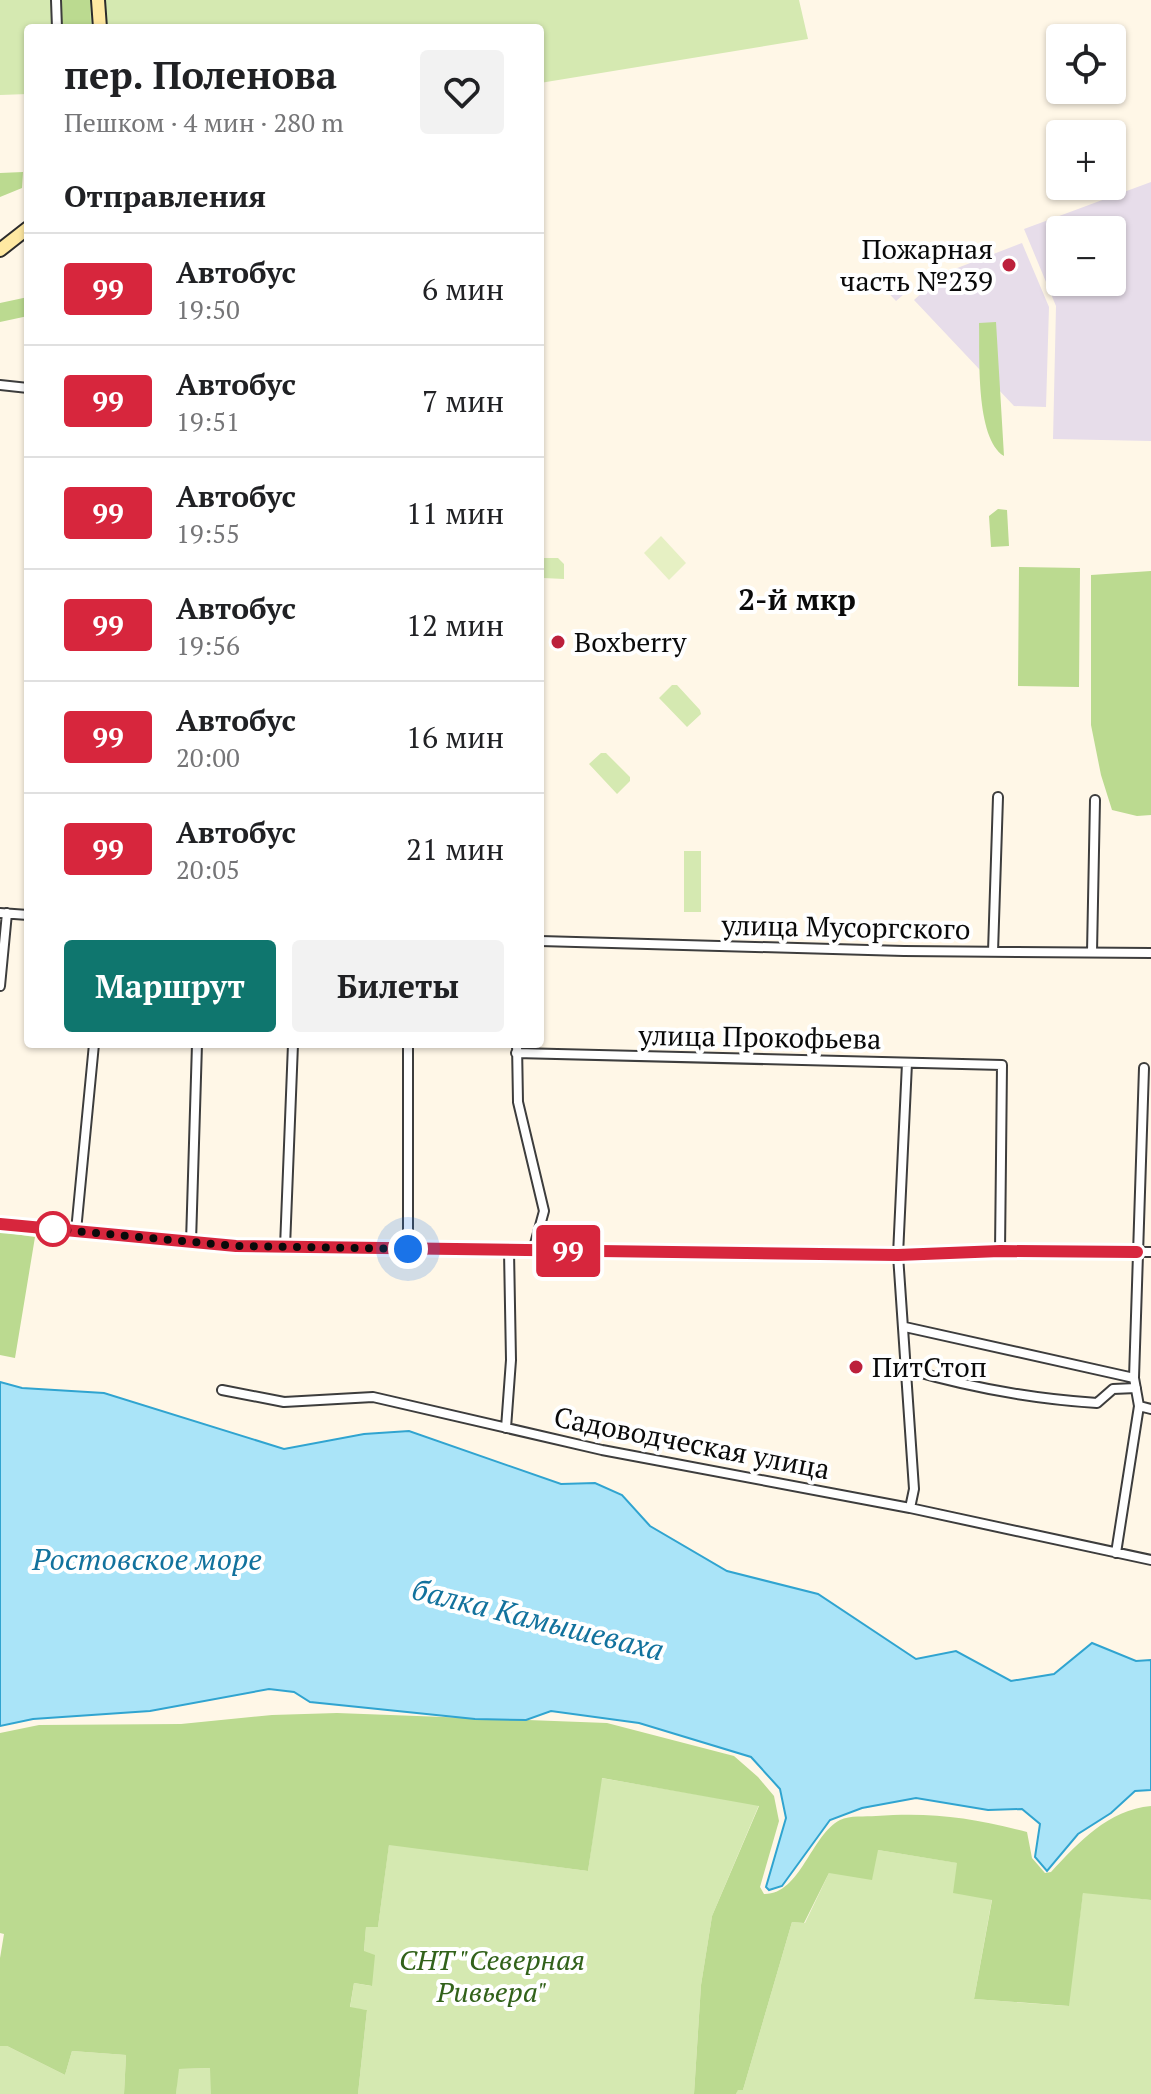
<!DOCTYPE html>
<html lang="ru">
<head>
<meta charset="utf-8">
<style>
	body { margin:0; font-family:"PT Serif",serif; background:#f2f2f2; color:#202124; height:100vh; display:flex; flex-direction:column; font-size:30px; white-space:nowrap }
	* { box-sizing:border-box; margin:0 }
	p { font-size:26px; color:#757577 }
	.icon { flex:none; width:44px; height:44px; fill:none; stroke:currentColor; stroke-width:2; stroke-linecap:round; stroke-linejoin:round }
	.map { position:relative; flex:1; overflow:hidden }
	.details { position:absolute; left:24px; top:24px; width:520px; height:1024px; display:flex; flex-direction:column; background:#fff; border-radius:8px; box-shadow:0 2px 6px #0004 }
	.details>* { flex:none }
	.badge { padding:0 16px; border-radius:6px; font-size:28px; line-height:52px }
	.buttons { position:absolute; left:1046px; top:24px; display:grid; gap:16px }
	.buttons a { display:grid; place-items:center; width:80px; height:80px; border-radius:8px; background:#fff; box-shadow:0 2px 6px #0004; font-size:40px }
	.you { position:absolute; width:40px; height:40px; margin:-20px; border:6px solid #fff; border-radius:50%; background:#1a73e8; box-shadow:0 0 0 12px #1a73e833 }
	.map>.badge { position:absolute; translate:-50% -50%; box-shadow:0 0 0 4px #fff }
	h2 { padding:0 40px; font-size:30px; line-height:72px }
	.round { display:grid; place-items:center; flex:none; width:84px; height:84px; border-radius:8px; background:#f2f2f2 }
	.summary { display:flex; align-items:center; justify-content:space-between; height:136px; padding:0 40px }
	h1 { font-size:38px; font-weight:700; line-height:60px }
	.action { display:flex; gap:16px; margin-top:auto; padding:16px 40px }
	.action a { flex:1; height:92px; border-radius:8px; background:#0f766e; color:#fff; font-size:32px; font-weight:700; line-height:92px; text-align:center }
	.action a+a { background:#f2f2f2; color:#202124 }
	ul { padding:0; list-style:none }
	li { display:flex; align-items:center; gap:24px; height:112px; padding:0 40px; border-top:2px solid #e0e0e0 }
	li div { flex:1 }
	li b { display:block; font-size:30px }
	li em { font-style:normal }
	li .badge { min-width:88px; font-weight:700; text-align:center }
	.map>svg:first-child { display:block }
	.industrial { fill:#e7ddea; fill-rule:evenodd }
	.green { fill:#d5e9b1 }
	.forest { fill:#bbda90 }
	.pitch { fill:#e6f0c3 }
	.water { fill:#aae4f8; stroke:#30a4d0; stroke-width:2 }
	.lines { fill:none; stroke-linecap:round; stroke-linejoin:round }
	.minor-casing { stroke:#3d3d3d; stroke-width:12 }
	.secondary-casing { stroke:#2c2c2c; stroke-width:16 }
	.minor { stroke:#fff; stroke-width:8 }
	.secondary { stroke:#ffe9a2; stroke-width:12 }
	.line-casing { stroke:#fff; stroke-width:18 }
	.line { stroke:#d7263d; stroke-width:12 }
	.walk { stroke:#0a0a0a; stroke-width:8; stroke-dasharray:0 14.4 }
	.poi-dot { fill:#bc203b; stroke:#fff; stroke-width:3 }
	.stop-dot { fill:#fff; stroke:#d7263d; stroke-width:4 }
	.labels { text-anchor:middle; stroke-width:8; stroke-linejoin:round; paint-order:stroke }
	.poi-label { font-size:28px; fill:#0a0a0a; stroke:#fff; text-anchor:start }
	.street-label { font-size:28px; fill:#0a0a0a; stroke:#fff }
	.park-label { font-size:28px; font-style:italic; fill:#32621a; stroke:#fff }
	.neighbourhood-label { font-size:30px; font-weight:bold; fill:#0a0a0a; stroke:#fff }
	.water-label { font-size:30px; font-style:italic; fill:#12729d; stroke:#fff }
</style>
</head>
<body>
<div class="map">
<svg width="1151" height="2094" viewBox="0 0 1151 2094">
	<rect width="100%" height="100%" fill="#fff7e7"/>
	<path class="industrial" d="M1151 182V441L1053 439 1056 306 1024 229ZM1060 230H1112V282H1060Z
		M1022 243 1049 307 1046 407 1014 406 914 300 926 289 921 282Z
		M901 275 911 288 896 301 879 283Z"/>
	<path class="green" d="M0 0H799L808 39 540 83V28H28V94L0 95Z
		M544 558H558L564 564V579L543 578Z
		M672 685H677L700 710 701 714 687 727 659 698Z
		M601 753H606L630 777V781L617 794 589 764Z
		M684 851H701V912H684Z
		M601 1778 759 1805 712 1916 701 1985 694 2094H358L367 2010 350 2008 354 1983 371 1986 364 1952 366 1926 378 1927 389 1844 588 1871Z
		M878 1850 958 1863 992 1899 974 1999 1068 2006 1083 1892 1151 1900V2094H736L738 2089 743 2090 792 1922 805 1923 829 1873Z
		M0 2046H7L65 2075 72 2051 126 2055 124 2094H0Z
		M211 2068V2094H176L178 2069Z"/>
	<path class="forest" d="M62 0H90L91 28H62Z
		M23 172 22 188 0 197V173Z
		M28 297V316L0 322V303Z
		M996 322 1004 456C975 438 980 355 979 323Z
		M998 509 1007 510 1009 546 991 547 989 516Z
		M1019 567 1080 568 1079 687 1018 686Z
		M1151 571V815L1137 816 1112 810 1101 775 1091 725V575Z
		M0 1232 35 1237 15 1358 0 1355Z
		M337 1713 607 1723 734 1756 758 1777 774 1796 779 1821 760 1887 764 1894C800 1895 811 1835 840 1820 850 1815 865 1817 876 1816 934 1812 972 1818 1027 1832L1032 1858 1045 1873 1051 1872C1079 1842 1108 1810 1151 1806V1900L1083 1893 1069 2006 974 1999 992 1900 953 1893 957 1863 878 1850 872 1880 829 1873 804 1923 792 1922 743 2090H738L736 2094H694L701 1985 712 1916 759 1806 602 1778 588 1871 389 1845 378 1927H366L364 1951 375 1955 372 1986 354 1983 350 2007 367 2010 358 2094H211L210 2068 179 2069 176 2094H124L126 2055 72 2051 65 2075 7 2046H0V1958L4 1934 0 1933V1733L39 1725 181 1724 272 1715Z"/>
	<path class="pitch" d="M661 536 686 563 669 580 644 553Z"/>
	<path class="water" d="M0 1382 22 1388 104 1393 284 1449 364 1434 409 1431 561 1484 595 1483 622 1495 650 1526 727 1571 818 1594 916 1659 956 1651 1011 1681 1054 1674 1092 1643 1136 1661 1151 1660V1790L1135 1791 1111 1813 1078 1834 1047 1871 1035 1857 1040 1824 1022 1809 988 1810 916 1798 862 1808 830 1820 782 1886 769 1890 766 1887 786 1818 780 1789 751 1757 639 1723 551 1711 526 1720 475 1719 310 1702 294 1692 269 1689 150 1711 33 1719 0 1726Z"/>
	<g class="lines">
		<defs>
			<path id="minor" d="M56 0 57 28
				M0 385 28 388
				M0 913 28 915
				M540 941 904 951 1151 953
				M993 952 998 797
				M1092 952 1095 800
				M0 986 7 913
				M517 1044 518 1102 544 1211 533 1251
				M516 1053 1002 1065 1000 1251
				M907 1063 898 1255 914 1489 910 1508
				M0 1224 236 1246 898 1255 1000 1251 1151 1252
				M76 1231 94 1044
				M191 1242 197 1044
				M285 1247 293 1044
				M408 1249V1044
				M905 1327 1134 1378
				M907 1369C968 1387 1033 1399 1097 1403L1113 1389 1136 1388
				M222 1390 284 1402 373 1397 602 1450 910 1508 1151 1560
				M1139 1406 1151 1409
				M506 1428 511 1360 509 1251
				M1116 1553 1139 1406 1134 1378 1144 1068"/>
			<path id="secondary" d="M98 0 100 28
				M0 250 28 228"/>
		</defs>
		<use href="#minor" class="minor-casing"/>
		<use href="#secondary" class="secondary-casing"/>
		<use href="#minor" class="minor"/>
		<use href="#secondary" class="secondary"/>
	</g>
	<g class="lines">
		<defs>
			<path id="line" d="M0 1224 236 1246 898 1255 1000 1251 1137 1252"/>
		</defs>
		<use href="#line" class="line-casing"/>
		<use href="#line" class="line"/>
		<path class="walk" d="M53 1229 236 1246 408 1249"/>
	</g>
	<g class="poi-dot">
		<circle cx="1009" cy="265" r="8"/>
		<circle cx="558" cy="642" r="8"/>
		<circle cx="856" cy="1367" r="8"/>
	</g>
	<circle class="stop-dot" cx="53" cy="1229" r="16"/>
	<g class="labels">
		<g class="poi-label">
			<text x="993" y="259" text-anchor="end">Пожарная<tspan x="993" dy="32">часть №239</tspan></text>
			<text x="574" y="652">Boxberry</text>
			<text x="872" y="1377">ПитСтоп</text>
		</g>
		<g class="street-label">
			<text transform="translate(846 927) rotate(1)" y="10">улица Мусоргского</text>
			<text transform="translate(760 1037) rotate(1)" y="10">улица Прокофьева</text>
			<text transform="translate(692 1443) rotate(11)" y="10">Садоводческая улица</text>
		</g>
		<g class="park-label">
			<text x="492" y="1970">СНТ "Северная<tspan x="492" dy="32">Ривьера"</tspan></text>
		</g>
		<g class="neighbourhood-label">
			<text x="797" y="610">2-й мкр</text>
		</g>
		<g class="water-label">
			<text x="147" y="1570">Ростовское море</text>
			<text transform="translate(538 1620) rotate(14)" y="10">балка Камышеваха</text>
		</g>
	</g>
</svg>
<div class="buttons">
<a><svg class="icon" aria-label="locate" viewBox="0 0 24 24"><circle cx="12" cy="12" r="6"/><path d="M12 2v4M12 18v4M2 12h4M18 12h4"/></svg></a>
<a>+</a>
<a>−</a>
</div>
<div class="you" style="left:408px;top:1249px"></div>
<b class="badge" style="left:568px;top:1251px;background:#d7263d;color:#fff">99</b>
<section class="details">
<div class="summary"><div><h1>пер. Поленова</h1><p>Пешком · 4 мин · 280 m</p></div><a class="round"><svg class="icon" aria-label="heart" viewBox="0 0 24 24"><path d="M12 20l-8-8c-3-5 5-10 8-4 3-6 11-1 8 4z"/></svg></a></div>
<h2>Отправления</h2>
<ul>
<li><span class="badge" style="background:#d7263d;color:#fff">99</span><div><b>Автобус</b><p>19:50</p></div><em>6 мин</em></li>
<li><span class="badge" style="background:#d7263d;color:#fff">99</span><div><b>Автобус</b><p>19:51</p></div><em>7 мин</em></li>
<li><span class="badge" style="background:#d7263d;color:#fff">99</span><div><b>Автобус</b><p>19:55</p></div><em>11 мин</em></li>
<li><span class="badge" style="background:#d7263d;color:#fff">99</span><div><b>Автобус</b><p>19:56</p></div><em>12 мин</em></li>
<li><span class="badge" style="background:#d7263d;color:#fff">99</span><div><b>Автобус</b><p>20:00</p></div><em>16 мин</em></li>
<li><span class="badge" style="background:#d7263d;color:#fff">99</span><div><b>Автобус</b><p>20:05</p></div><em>21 мин</em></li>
</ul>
<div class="action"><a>Маршрут</a><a>Билеты</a></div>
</section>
</div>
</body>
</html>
